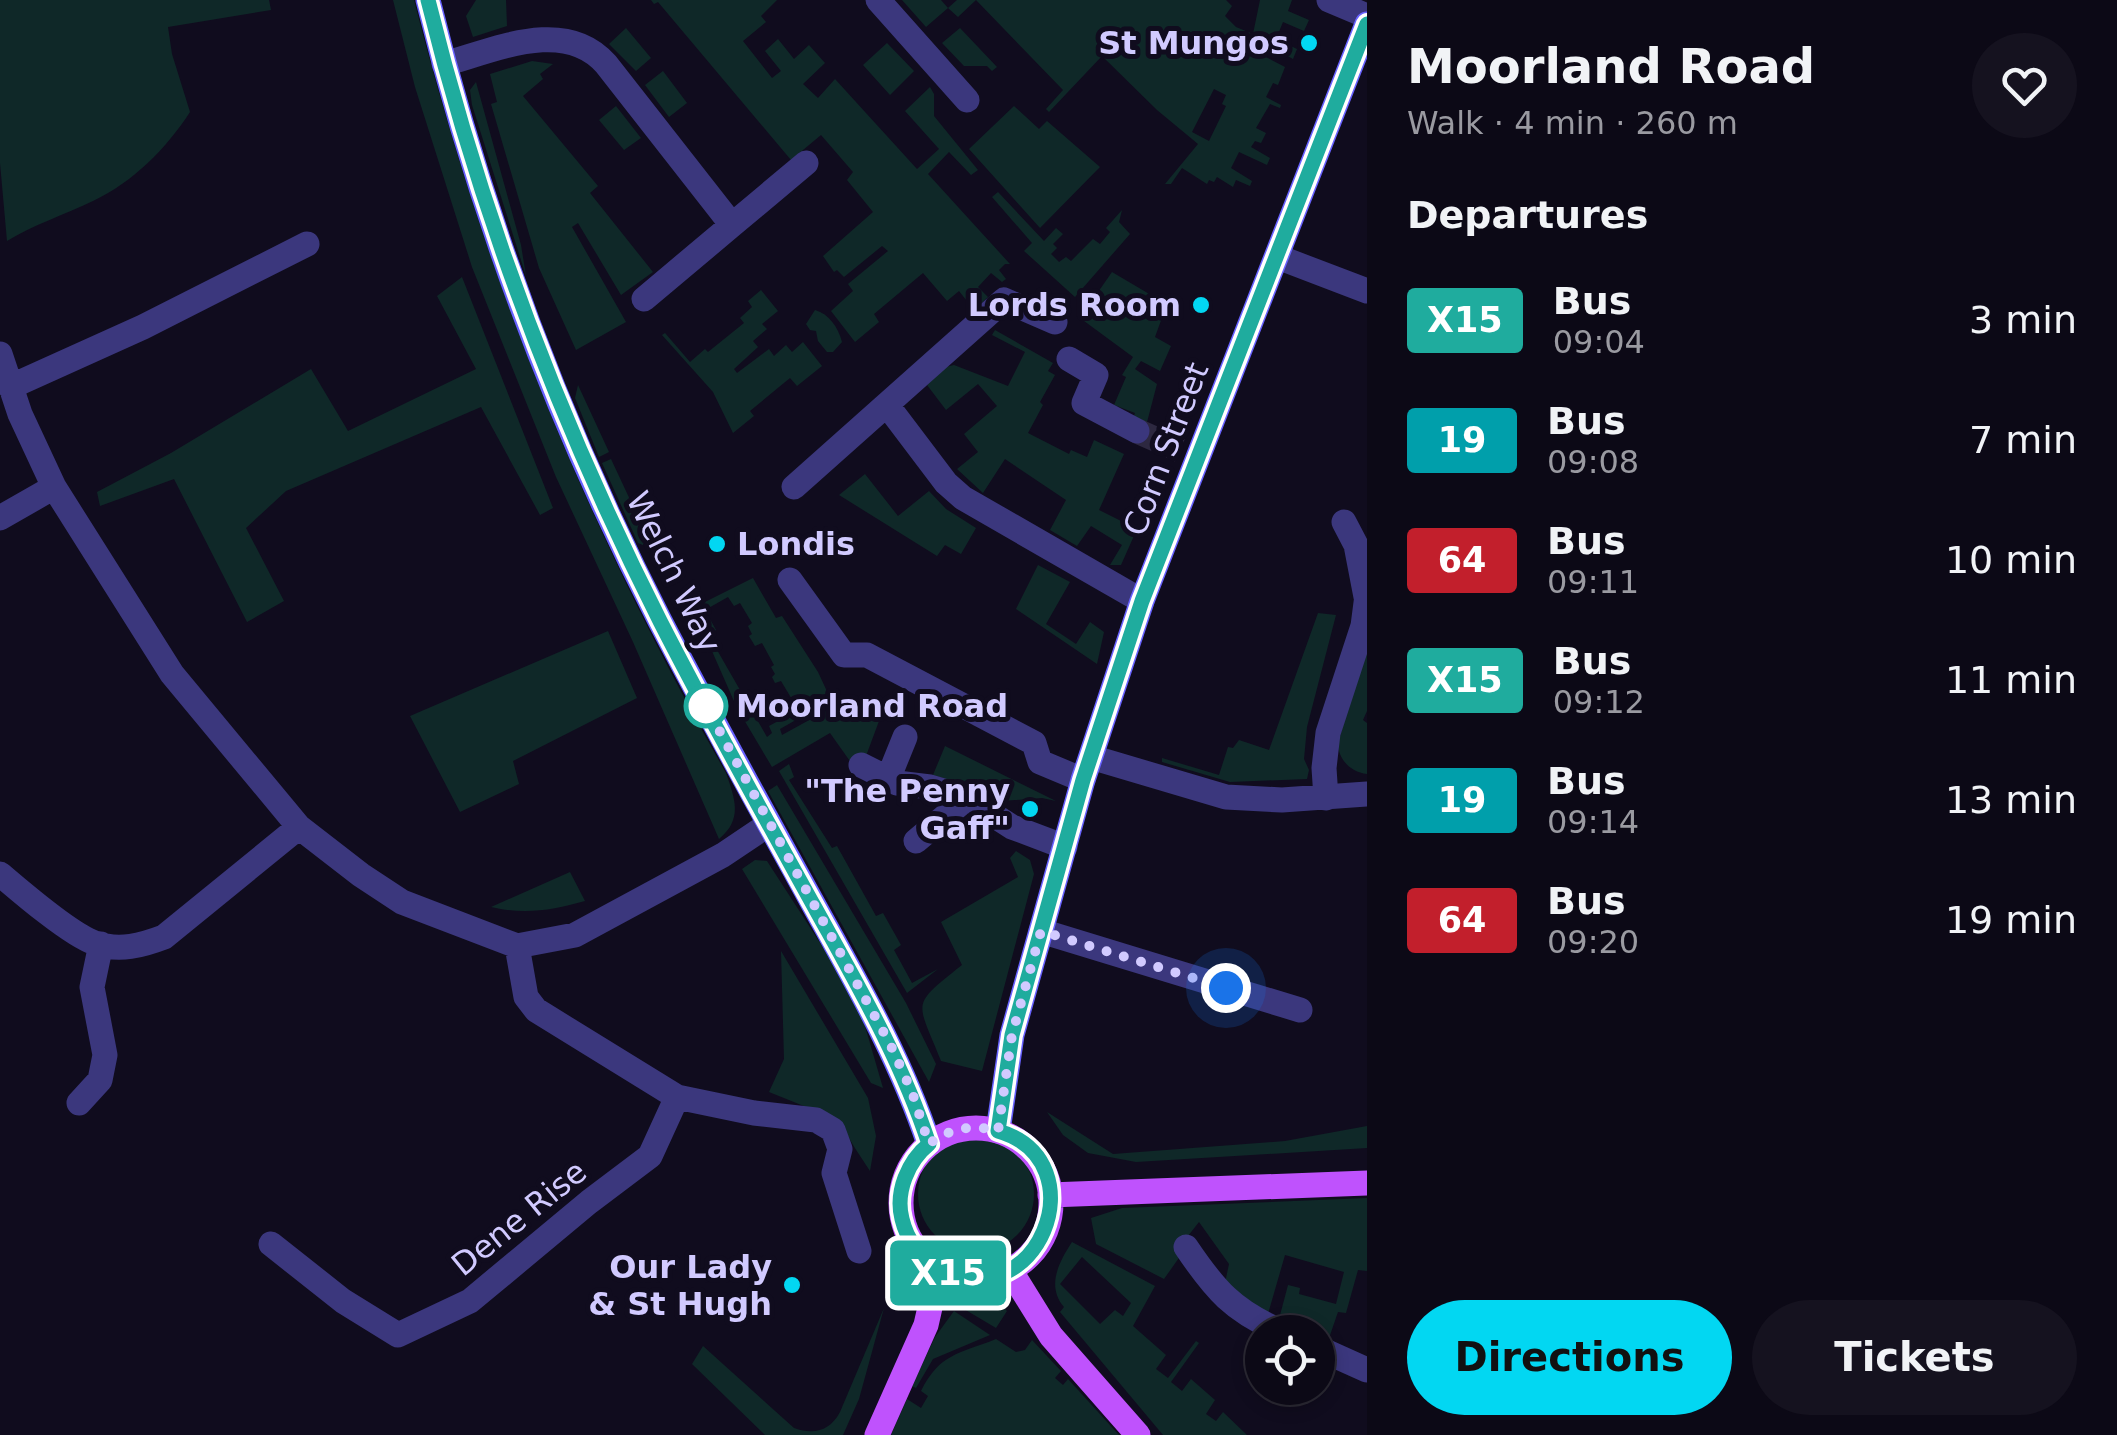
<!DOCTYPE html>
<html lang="en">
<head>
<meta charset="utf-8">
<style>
	body { margin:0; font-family:"DejaVu Sans",sans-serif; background:#15121f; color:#f1f3f6; height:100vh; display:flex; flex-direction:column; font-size:38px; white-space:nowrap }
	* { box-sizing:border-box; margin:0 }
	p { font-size:32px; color:#9a9aa1 }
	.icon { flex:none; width:55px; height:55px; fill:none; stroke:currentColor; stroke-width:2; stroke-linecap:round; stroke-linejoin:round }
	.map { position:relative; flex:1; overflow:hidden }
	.details { display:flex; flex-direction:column; background:#0c0916; width:750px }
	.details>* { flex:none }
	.badge { padding:0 20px; border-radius:8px; font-size:35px; line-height:65px }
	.tools { position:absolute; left:1245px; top:1315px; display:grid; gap:20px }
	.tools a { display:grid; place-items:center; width:90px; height:90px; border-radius:50%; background:#0c0916; box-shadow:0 5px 15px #0003,0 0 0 2px #2c2a35; font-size:50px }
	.you { position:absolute; width:50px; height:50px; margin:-25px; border:8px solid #fff; border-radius:50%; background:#1a73e8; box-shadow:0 0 0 15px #1a73e833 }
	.map>.badge { position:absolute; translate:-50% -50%; box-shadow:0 0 0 5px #fff }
	h2 { padding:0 40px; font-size:38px; line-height:90px }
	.round { display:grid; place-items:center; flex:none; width:105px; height:105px; border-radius:52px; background:#15121f }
	.summary { display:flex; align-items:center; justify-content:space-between; height:170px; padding:0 40px }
	h1 { font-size:48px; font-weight:700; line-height:75px }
	.action { display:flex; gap:20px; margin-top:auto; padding:20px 40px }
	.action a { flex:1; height:115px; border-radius:60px; background:#02d7f2; color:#111; font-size:40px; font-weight:700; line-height:115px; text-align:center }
	.action a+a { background:#15121f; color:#f1f3f6 }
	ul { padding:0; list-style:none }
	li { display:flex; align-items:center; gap:30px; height:120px; padding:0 40px }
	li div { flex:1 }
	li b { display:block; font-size:38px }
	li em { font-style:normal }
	li .badge { min-width:110px; font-weight:700; text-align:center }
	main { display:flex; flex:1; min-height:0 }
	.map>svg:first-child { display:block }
	.green { fill:#0f2828; fill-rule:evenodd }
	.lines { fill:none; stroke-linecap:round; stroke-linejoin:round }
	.street-tunnel { stroke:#2d2840; stroke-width:25; stroke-dasharray:25 12; stroke-linecap:butt }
	.street { stroke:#3b377d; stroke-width:25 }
	.secondary { stroke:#6862fe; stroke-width:25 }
	.primary { stroke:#bf52fd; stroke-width:25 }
	.line-casing { stroke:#fff; stroke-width:22 }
	.line { stroke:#1fac9e; stroke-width:15 }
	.walk { stroke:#d1caff; stroke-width:10; stroke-dasharray:0 18 }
	.poi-dot { fill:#02d7f2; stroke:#100c1e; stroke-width:4 }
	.stop-dot { fill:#fff; stroke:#1fac9e; stroke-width:5 }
	.labels { text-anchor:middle; stroke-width:10; stroke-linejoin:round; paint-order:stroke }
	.poi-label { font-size:32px; font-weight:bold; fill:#d1caff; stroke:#100c1e; text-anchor:end }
	.street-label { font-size:32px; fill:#d1caff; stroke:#100c1e }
	.stop-label { font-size:32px; font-weight:bold; fill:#d1caff; stroke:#100c1e; text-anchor:start }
</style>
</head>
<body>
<main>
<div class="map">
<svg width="1367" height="1435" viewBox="0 0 1367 1435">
	<rect width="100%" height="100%" fill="#100c1e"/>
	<path class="green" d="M0 0H269L271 10 168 27 172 54 190 112C166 149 133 182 93 201 64 215 35 224 7 241L0 163Z
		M393 0H414C483 272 587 530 726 773 735 799 743 819 719 839L633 642 556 477 472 267 415 87Z
		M476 0H506L507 26 473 37 466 16Z
		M651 0H777L761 16 766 22 743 41 772 78 781 71 765 51 778 39 794 59 809 45 825 63 803 84 818 98 835 79 917 169 939 149 905 111 930 87 934 94V116L978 170 971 175 949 152 928 174 1010 264H1005L999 270 1006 279 1002 282 991 273 978 287 988 297 974 310 959 291 947 301 923 273 874 314 879 322 855 342 831 311 853 291 848 284 888 251 882 246 844 277 837 270 834 272 823 256 873 212 847 180 853 172 821 135 791 160 658 2 654 4Z
		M902 0H941L948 8 957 0H976L958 17 948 8 926 27Z
		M976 0H1226L1232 6 1225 16 1236 27 1253 34 1260 0H1292L1288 11 1309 20 1304 31 1283 22 1276 39 1297 49 1293 59 1269 46 1264 56 1285 67 1278 85 1273 83 1266 97 1281 105 1280 108 1270 104 1256 128 1266 133 1261 143 1255 141 1251 147 1270 158 1267 165 1239 152 1231 168 1252 181 1250 186 1236 180 1233 187 1217 177 1214 182 1209 180 1207 184 1182 168 1171 184H1165L1198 144 1157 110 1102 56 1049 112 1046 109 1063 90ZM1214 89 1226 95 1222 104 1226 106 1209 141 1192 132Z
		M626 28 651 58 636 71 609 44Z
		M960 28 997 67 992 71 987 66H964L942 43Z
		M887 43 914 71 890 95 863 65Z
		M532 61 553 64 540 74 543 79 523 96 598 186 590 193 653 272 621 295 578 223 572 227 626 322 576 350 539 268 491 104 497 102 490 74Z
		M663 71 687 103 669 117 645 85Z
		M476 82 521 245 526 276 472 105 470 90Z
		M616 106 641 138 624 150 599 120Z
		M1014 106 1039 129 1047 121 1100 167 1040 228 969 149Z
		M998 192 1044 241 1056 228 1063 234 1053 244 1057 248 1051 254 1059 262 1066 257 1071 261 1093 239 1100 244 1110 232 1106 228 1122 210 1119 222 1130 234 1075 297 1024 251 1032 243 992 197Z
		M1112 272 1173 308 1169 316 1163 315 1155 337 1171 346 1160 371 1141 361 1135 369 1157 384 1146 426 1132 422 1135 413 1114 405 1126 377 1122 375 1133 357 1080 318Z
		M462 277 553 508 540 515 481 407 286 491 246 528 284 601 247 622 174 479 100 506 97 492 171 453 311 369 348 431 476 369 437 296Z
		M761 290 778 311 762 324 767 329 753 341 758 347 734 369 737 373 769 349 774 356 786 345 792 352 803 342 822 366 797 386 790 378 750 411 754 416 733 433 713 392 662 335 665 333 690 362 705 349 708 352 744 323 740 318 752 307 748 301Z
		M815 310C829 314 838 327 842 342L833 352H827L818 341 816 331 810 330 806 324Z
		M995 330 1053 363 1048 371 1055 375 1040 402 1043 405 1028 433 1069 454 1071 450 1087 457 1094 440 1124 454 1099 510 1137 529 1121 565H1110L1122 545 1091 526 1077 546 1050 530 1066 500 1005 459 983 493 957 469 978 452 964 434 997 406 978 384 946 410 927 385 946 367 954 365 1008 386 1025 352 992 335Z
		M578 385 609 452 599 457 575 398Z
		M611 459 647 536 643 545 638 543 602 463Z
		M865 474 898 516 929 491 946 509 976 528 961 554 945 545 937 556 839 495Z
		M1038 565 1070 582 1046 624 1076 644 1090 622 1104 632 1097 664 1016 609Z
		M753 578 776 618 782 616 818 672 831 700 780 729 782 735 851 697 882 713 866 756 859 753 852 764 830 733 772 767 737 708 693 608ZM728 597 734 606 740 603 752 623 748 626 752 634 749 636 755 646 762 643 774 665 771 667 775 674 772 677 775 683 781 681 793 701 786 705 791 714 769 726 772 733 767 737 709 636 716 630 705 610Z
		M1318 613 1336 615 1307 727 1304 759 1309 770 1307 779 1230 782 1162 762V758L1219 775 1228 747 1233 748 1239 740 1269 750Z
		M608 631 637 698 513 761 519 784 460 812 410 716Z
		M1367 644V711L1363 720 1367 723V774C1350 772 1338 759 1338 743Z
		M945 746 1056 801 1042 798 1002 801 998 807 960 783 933 775Z
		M789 764 794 777 789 780 832 848 837 846 876 916 883 913 901 945 894 950 912 983 938 969 907 993 779 771Z
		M777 785 906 1003 936 1064 929 1082 768 791Z
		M1016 851 1030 860 1034 874 982 1071 941 1061C917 1000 909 1007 962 965L941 922 1018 877 1010 858Z
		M755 860 767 861 848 986 865 1026 883 1088 871 1083 742 869Z
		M570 872 585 901C553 910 525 915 491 907Z
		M781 951 868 1098 876 1136 870 1171C859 1154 848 1139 841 1121L769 1092 784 1059Z
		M1047 1112 1113 1154 1285 1141 1367 1126V1148L1136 1162 1088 1153 1063 1135Z
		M918 1194a58 58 0 1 1 116 0a58 58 0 1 1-116 0Z
		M1367 1198V1271L1358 1270 1346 1313 1338 1312 1328 1341 1318 1337V1332H1308L1279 1319 1288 1285 1300 1288 1299 1294 1336 1304 1344 1272 1285 1255 1268 1314 1225 1283 1229 1264 1199 1222 1177 1250 1181 1255 1164 1279 1096 1244 1091 1218 1122 1208Z
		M1072 1242 1155 1286 1133 1326 1166 1355 1156 1369 1168 1378 1196 1341 1199 1343 1171 1382 1182 1391 1191 1379 1215 1400 1206 1414 1216 1421 1223 1412 1247 1435H1163L1060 1312 1064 1307C1046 1286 1059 1262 1072 1242ZM1082 1257 1131 1303 1123 1316 1115 1310 1100 1324 1060 1284Z
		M981 1295 998 1302 1007 1311 996 1328 959 1306 968 1298Z
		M884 1308 859 1399 843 1435H765L692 1364 703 1346 794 1428C814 1435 830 1431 840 1412Z
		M954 1311 990 1335 933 1359 916 1388 912 1386 935 1337Z
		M996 1339 1016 1352 1025 1350 1032 1340 1061 1371 1055 1378 1063 1385 1068 1379 1119 1435H891L907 1399 921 1408 928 1396 921 1391C940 1353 959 1354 996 1339Z"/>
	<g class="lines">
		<path class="street-tunnel" d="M1137 431 1180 450"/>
		<path class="street" d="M878 0 967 100
			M1329 0 1367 16
			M444 64C495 50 565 17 606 64L732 225 806 163
			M1278 257 1367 291
			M644 299 732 225
			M0 354 20 414 54 487 172 674 299 827 361 875 402 902 517 946 575 935 723 855 769 824
			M1069 359 1096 375 1084 403 1137 431
			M10 387 143 327 307 244
			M887 405 946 483 963 498 1142 601
			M794 487 1004 300 1055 322
			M0 518 54 487
			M1344 522 1356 545 1366 597
			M790 580 844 655H867L1034 743 1040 762 1083 780
			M1091 757 1226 797 1282 800 1367 794
			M861 765 897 783 930 787 967 798 1012 827 1065 847
			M888 779 905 737
			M1326 798 1324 768 1328 733 1363 626 1367 595
			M916 841 967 798
			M0 874C21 892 71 935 95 943 119 952 143 945 164 937L299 827
			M1041 931 1300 1010
			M517 946 526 997 536 1010 677 1097 754 1113 816 1120 833 1130 840 1149 834 1173 859 1251
			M79 1103 100 1080 105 1055 92 987 101 944
			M271 1244 343 1301 398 1335 470 1301 589 1202 650 1156 677 1097
			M1186 1247C1215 1290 1233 1311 1282 1332
			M1318 1348 1367 1370"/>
		<path class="secondary" d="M428 0C481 215 559 424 660 621 709 715 760 807 811 900 855 980 900 1057 929 1144
			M998 1131 1012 1035 1083 780 1142 601 1367 24"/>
		<path class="primary" d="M901 1203a75 75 0 1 1 150 0a75 75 0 1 1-150 0Z
			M1050 1195 1367 1183
			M1010 1270 1051 1336 1138 1435
			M877 1435 926 1325 939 1268"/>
	</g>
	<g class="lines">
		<defs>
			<path id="line" d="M428 0C481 215 560 423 660 621 709 717 762 812 814 906 857 984 901 1059 929 1144 908 1161 895 1192 902 1219 907 1240 920 1257 938 1267 1037 1322 1101 1161 998 1131L1012 1035 1083 780 1142 601 1367 24"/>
		</defs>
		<use href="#line" class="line-casing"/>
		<use href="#line" class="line"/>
		<path class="walk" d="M706 706 700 695 891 1046 912 1092 929 1144C950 1128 973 1124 998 1131L1012 1035 1041 931 1226 988"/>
	</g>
	<g class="poi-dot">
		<circle cx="1309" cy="43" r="10"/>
		<circle cx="1201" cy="305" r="10"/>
		<circle cx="717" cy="544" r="10"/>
		<circle cx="1030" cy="809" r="10"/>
		<circle cx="792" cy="1285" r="10"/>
	</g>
	<circle class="stop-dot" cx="706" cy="706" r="20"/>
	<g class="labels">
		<g class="poi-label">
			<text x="1289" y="54">St Mungos</text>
			<text x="1181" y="316">Lords Room</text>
			<text x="737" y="555" text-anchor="start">Londis</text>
			<text x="1010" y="802">"The Penny<tspan x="1010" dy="37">Gaff"</tspan></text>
			<text x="772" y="1278">Our Lady<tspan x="772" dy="37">&amp; St Hugh</tspan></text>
		</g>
		<g class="street-label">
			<text transform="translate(1166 449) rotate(-69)" y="11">Corn Street</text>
			<text transform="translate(674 572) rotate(64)" y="11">Welch Way</text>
			<text transform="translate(519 1218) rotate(-39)" y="11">Dene Rise</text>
		</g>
		<g class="stop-label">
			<text x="736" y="717">Moorland Road</text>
		</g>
	</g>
</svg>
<div class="tools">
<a><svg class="icon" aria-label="locate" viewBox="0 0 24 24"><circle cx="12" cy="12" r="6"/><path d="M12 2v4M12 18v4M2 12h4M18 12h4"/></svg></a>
</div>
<div class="you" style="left:1226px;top:988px"></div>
<b class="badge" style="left:948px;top:1273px;background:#1fac9e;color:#fff">X15</b>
</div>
<section class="details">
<div class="summary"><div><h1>Moorland Road</h1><p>Walk · 4 min · 260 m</p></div><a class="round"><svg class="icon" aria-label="heart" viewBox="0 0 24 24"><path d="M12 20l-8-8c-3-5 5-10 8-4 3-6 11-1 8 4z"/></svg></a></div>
<h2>Departures</h2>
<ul>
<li><span class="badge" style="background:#1fac9e;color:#fff">X15</span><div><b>Bus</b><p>09:04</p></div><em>3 min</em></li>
<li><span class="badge" style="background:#009fab;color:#fff">19</span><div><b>Bus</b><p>09:08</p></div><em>7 min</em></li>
<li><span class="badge" style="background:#c21f2c;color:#fff">64</span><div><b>Bus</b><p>09:11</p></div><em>10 min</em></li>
<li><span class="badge" style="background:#1fac9e;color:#fff">X15</span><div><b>Bus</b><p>09:12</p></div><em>11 min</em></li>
<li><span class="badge" style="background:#009fab;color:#fff">19</span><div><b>Bus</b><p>09:14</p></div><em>13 min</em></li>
<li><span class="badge" style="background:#c21f2c;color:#fff">64</span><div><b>Bus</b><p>09:20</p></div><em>19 min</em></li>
</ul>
<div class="action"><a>Directions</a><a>Tickets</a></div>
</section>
</main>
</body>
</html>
